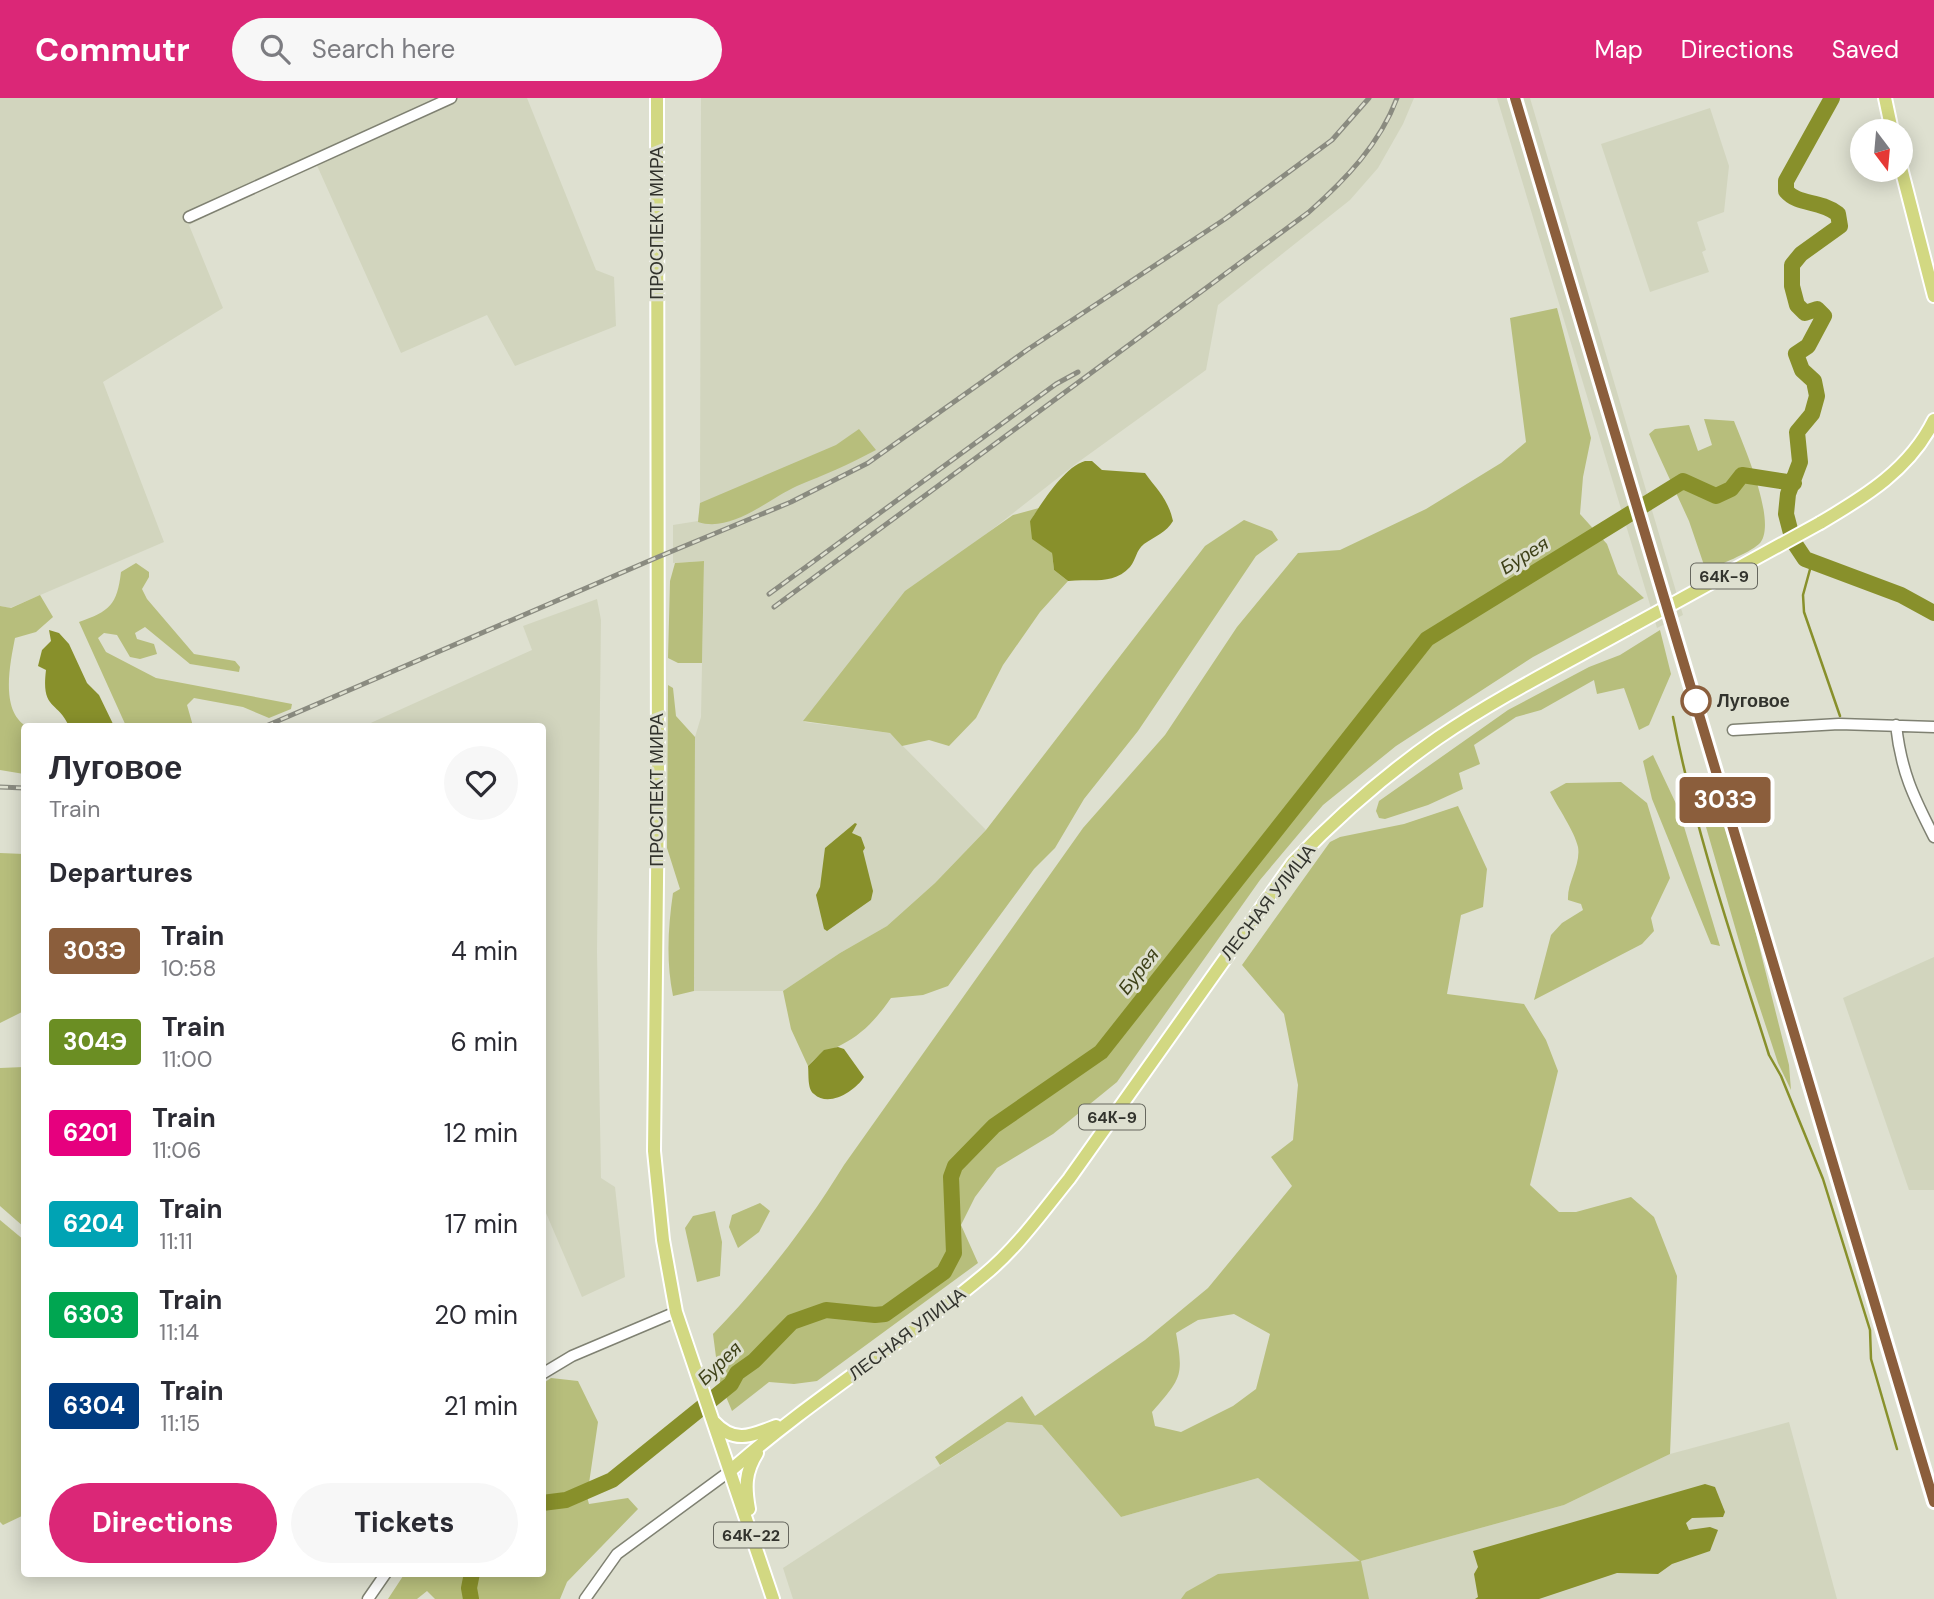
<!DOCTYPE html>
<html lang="en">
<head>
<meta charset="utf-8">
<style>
	body { margin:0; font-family:"DM Sans",sans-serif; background:#f7f7f7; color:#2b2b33; height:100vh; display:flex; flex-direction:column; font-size:26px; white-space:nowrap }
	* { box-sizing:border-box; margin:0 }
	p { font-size:23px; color:#7c7c81 }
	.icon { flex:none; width:38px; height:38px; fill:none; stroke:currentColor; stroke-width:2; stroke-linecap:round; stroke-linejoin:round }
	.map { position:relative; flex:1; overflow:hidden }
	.side { position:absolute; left:21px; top:625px; width:525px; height:854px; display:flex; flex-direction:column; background:#fff; border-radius:7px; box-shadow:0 4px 18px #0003 }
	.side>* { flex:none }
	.badge { padding:0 14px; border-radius:5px; font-size:24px; line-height:46px }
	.needle { width:46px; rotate:164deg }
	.fabs { position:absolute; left:1850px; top:21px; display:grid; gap:14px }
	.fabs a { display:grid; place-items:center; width:63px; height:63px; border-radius:50%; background:#fff; box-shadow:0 4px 18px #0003; font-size:35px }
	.map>.badge { position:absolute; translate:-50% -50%; box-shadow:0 0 0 4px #fff }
	h2 { padding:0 28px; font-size:26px; line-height:63px }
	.round { display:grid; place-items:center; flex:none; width:74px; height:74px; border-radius:37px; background:#f7f7f7 }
	.summary { display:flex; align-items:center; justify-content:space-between; height:119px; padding:0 28px }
	h1 { font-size:33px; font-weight:700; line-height:52px }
	.action { display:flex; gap:14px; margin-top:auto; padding:14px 28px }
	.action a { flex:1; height:80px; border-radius:42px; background:#db2777; color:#fff; font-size:28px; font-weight:700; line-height:80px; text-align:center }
	.action a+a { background:#f7f7f7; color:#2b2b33 }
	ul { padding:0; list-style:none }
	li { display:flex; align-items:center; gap:21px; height:91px; padding:0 28px }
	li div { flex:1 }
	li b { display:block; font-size:26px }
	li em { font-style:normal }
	li .badge { min-width:77px; font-weight:700; text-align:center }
	header { display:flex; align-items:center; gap:42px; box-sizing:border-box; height:98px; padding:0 35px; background:#db2777; color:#fff }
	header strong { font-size:33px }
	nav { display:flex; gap:38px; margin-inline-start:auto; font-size:24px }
	.search { width:490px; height:63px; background:#f7f7f7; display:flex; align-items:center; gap:18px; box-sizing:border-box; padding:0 24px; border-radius:38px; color:#7c7c81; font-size:26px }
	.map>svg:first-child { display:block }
	.built { fill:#d2d5be }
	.green { fill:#b7be7c; fill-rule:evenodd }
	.water { fill:#88902b }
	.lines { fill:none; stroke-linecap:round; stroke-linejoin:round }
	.stream { stroke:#88902b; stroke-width:2.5 }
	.river { stroke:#88902b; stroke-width:16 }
	.minor-casing { stroke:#7f8172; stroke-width:13 }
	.major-casing { stroke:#fff; stroke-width:16 }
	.minor { stroke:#fff; stroke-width:10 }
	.major { stroke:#d2d882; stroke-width:12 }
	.rail-casing { stroke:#8a8b80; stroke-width:5 }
	.rail { stroke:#dee0d0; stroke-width:2.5; stroke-dasharray:8; stroke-linecap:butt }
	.major-bridge-casing { stroke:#fff; stroke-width:16; stroke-linecap:butt }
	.major-bridge { stroke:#d2d882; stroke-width:12 }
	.line-casing { stroke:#fff; stroke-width:16 }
	.line { stroke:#8b5e3c; stroke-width:10 }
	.stop-dot { fill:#fff; stroke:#8b5e3c; stroke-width:3.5 }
	.labels { text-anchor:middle; stroke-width:6; stroke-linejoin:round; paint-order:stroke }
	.shield { fill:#dee0d0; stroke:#66675e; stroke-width:2 }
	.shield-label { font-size:16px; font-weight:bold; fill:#32332d }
	.street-label { font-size:18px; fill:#32332d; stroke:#dee0d0 }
	.stop-label { font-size:18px; font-weight:bold; fill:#32332d; stroke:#dee0d0; text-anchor:start }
	.water-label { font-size:19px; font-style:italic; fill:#3f4219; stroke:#dee0d0 }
</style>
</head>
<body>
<header>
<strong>Commutr</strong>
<div class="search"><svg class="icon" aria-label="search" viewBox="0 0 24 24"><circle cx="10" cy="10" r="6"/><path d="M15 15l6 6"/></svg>Search here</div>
<nav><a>Map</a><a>Directions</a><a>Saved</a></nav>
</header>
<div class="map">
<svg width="1934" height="1501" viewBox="0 0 1934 1501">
	<rect width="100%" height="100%" fill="#dee0d0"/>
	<path class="built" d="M0 0H527L596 172 614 179 616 228 515 268 487 217 401 255 315 63 189 127 223 210 103 284 164 444 10 510 0 508Z
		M701 0H1414L1403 26 1378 70 1350 102 1218 207 1206 272 1077 365 966 452 804 624 890 635 986 732 935 785 887 828 840 855 783 893H694L695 639 701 619 704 463 673 465V427L698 423 700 405Z
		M1497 0H1530L1683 517 1657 530Z
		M1710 10 1729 68 1724 114 1697 124 1706 152 1702 154 1709 174 1650 194 1601 46Z
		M597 501 601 522 597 854 601 1080 615 1089 625 1179 582 1199 543 1108 542 628H364L532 552 523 528Z
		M1934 859V1092H1909L1843 900Z
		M1007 1324 1042 1327 1121 1419 1258 1380 1361 1463 1564 1407 1670 1356 1789 1324 1837 1501H793L783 1470Z"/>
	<path class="green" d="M1557 210 1591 340 1583 379 1580 416 1607 446 1618 476 1644 500 1533 559 1396 648 1323 707 1260 782 1117 984 1053 1036 997 1070 975 1099 961 1127 978 1165 817 1283 794 1286 769 1284 732 1313 719 1282 713 1236C763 1184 806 1129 844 1067L1083 730 1165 637 1237 529 1298 455 1340 452 1426 411 1501 365 1526 344 1510 220Z
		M1704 321 1734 323C1743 346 1779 427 1759 446 1748 456 1720 466 1706 473L1689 423 1649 336 1655 331 1689 327 1698 353 1712 347Z
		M859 331 876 352C850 366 824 377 797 388 768 401 732 435 698 424L700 405 836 347Z
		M1039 410 1030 423 1052 455 1054 472 1068 483 1040 514 1003 567 976 620 949 648 929 642 902 648 890 635 803 623 905 493 1013 417Z
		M1244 422 1272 433 1278 442 1256 458 1138 633 1084 701 1055 750 1034 771 948 888 923 897 891 900C877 920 863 936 841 947 825 956 822 952 808 968L791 931 783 893 840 855 887 828 935 785 986 732 1205 448Z
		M704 463 702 565H678L668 560 670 483 675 465Z
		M136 465 149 474V479L142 491 147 501 194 556 235 563 240 569 239 574 190 566 145 529 135 535 137 541 154 546 157 556 140 561 130 559 117 537 104 535 98 540 106 554 156 580 292 606 291 611 269 620 243 609 194 600 187 607 193 628H126L79 524C110 513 117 507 121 474Z
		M40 497 53 519 36 534 15 540C10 566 0 612 26 628L24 676 0 672V508L11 510Z
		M1660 532 1671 576 1649 627 1639 632 1624 590 1597 596 1594 582 1541 612 1516 619 1474 647 1480 666 1459 675 1463 691 1428 707 1385 721 1379 720 1376 713 1379 703 1508 612 1589 569 1620 557Z
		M668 587 673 590 676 618 695 639 694 893 673 898C666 863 668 830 673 795L680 791 667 750Z
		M1653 657 1679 712 1720 848 1711 846 1652 701 1643 663Z
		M1709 680 1747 800 1789 967 1791 992 1778 965 1748 874 1695 691 1697 682Z
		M1621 684 1647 705 1670 780 1651 820 1654 833 1642 846 1534 902 1551 837 1562 825 1583 812 1581 806 1568 802C1567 784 1581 767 1578 749 1575 734 1557 708 1550 694L1566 685Z
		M1458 708 1487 771 1483 809 1461 817 1447 896 1524 906 1546 942 1558 973 1530 1087 1559 1114H1576L1631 1099 1654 1119 1677 1178 1670 1356 1564 1407 1361 1463 1369 1501H1181L1186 1494 1218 1476 1360 1463 1258 1380 1121 1419 1042 1327 1007 1324 940 1367 935 1359 1022 1298 1035 1318 1145 1242 1208 1190 1292 1088 1271 1059 1293 1042 1298 987 1284 916 1242 867 1330 744 1340 739 1404 726ZM1234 1216 1270 1236 1256 1291 1233 1308 1181 1334 1155 1328 1152 1314C1181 1280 1184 1279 1176 1235L1198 1222Z
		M0 755 24 756V913L0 925Z
		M24 969V1129L0 1108V970Z
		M760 1105 770 1113 759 1134 738 1150 729 1129 732 1117Z
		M715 1113 722 1144 720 1178 697 1184 685 1130 693 1118Z
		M0 1122 24 1142V1417L3 1427 0 1424Z
		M551 1280 578 1283 598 1324 587 1399 589 1406 628 1400 638 1411 567 1484 560 1501H435L427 1493 417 1501H388L405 1475H542V1286Z"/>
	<path class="water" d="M1085 363H1092L1102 372 1145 375C1158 393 1168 401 1173 423 1167 434 1154 439 1144 446 1136 452 1136 462 1130 469 1113 488 1089 480 1068 483L1054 472 1052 455 1032 441 1030 423C1042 405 1064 369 1085 363Z
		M49 532 59 535 69 546 87 585 99 597 114 628H69C57 602 41 612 46 572L38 568 42 552 51 543Z
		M855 725 857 726 852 735 861 739 865 750 863 753 873 793 871 802 827 833 824 831 816 797 820 789 825 750Z
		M838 949 844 951 864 979C855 993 829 1010 814 996 807 991 809 976 808 968L824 952Z
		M1705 1386 1715 1389 1725 1414 1723 1419 1692 1420 1686 1425 1689 1432 1710 1429 1718 1432 1710 1453 1672 1466 1658 1476 1617 1475 1539 1501H1475L1478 1499 1474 1476 1478 1469 1473 1453Z"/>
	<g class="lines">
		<path class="stream" d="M1812 464 1803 497 1804 514 1840 618
			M1673 619C1695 733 1734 846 1769 957L1781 978 1823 1081 1870 1232 1871 1261 1897 1351"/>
		<path class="river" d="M1832 0 1786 83V93C1799 108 1818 101 1838 116L1840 128 1801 156 1792 167V188L1797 207 1805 215 1817 211 1824 218 1808 248 1796 256 1802 272 1814 283 1817 298 1812 316 1797 334 1800 364 1788 396 1786 416 1793 443 1805 461 1901 497 1934 515
			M542 1405 566 1402 612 1382 731 1286 737 1275 754 1263 792 1224 826 1212 875 1217 885 1216 944 1174 954 1155 951 1079 955 1068 994 1028 1101 954 1427 541 1683 383 1716 398 1731 391 1742 377 1794 385
			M471 1501 469 1490 472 1475"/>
		<defs>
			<path id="minor" d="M189 119 451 0
				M1896 627C1901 673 1913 698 1934 739
				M1733 632 1839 626 1934 629
				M542 1276 572 1258 676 1214
				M368 1501 386 1475
				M585 1501 617 1456 730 1373"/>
			<path id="major" d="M657 0 658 693 654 1053 663 1142 676 1214 773 1501
				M1885 0 1892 33
				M1900 66 1934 198
				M1820 425C1866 398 1910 371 1934 322
				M714 1324C734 1346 751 1338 776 1328
				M730 1373C810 1302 902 1246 984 1177 1017 1150 1043 1113 1069 1081L1293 765C1337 719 1385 677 1438 640 1498 599 1564 566 1627 531
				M749 1411C745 1389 745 1374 757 1355"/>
		</defs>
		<use href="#minor" class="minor-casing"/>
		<use href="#major" class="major-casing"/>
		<use href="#minor" class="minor"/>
		<use href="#major" class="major"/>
		<defs>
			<path id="rail" d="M1515 0 1934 1404
				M769 496 1056 286 1078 274
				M774 509 1309 114C1345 82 1380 46 1397 0
				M266 628 658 459 791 404 868 365 1027 252 1225 121 1332 42 1369 0
				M0 689 24 690"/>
		</defs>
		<use href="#rail" class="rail-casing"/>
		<use href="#rail" class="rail"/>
		<defs>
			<path id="major-bridge" d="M1627 531 1820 425"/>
		</defs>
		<use href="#major-bridge" class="major-bridge-casing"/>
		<use href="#major-bridge" class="major-bridge"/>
	</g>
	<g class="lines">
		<defs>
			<path id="line" d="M1515 0 1934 1404"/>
		</defs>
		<use href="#line" class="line-casing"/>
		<use href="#line" class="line"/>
	</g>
	<circle class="stop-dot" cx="1696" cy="603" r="14"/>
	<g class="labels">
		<g class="shield">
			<rect x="1691" y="465.5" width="66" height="25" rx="5"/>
			<rect x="1079" y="1006.5" width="66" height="25" rx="5"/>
			<rect x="714" y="1424.5" width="74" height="25" rx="5"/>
		</g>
		<g class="shield-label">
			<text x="1724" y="484">64К-9</text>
			<text x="1112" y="1025">64К-9</text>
			<text x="751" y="1443">64К-22</text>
		</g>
		<g class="street-label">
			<text transform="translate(657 125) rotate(-90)" y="6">ПРОСПЕКТ МИРА</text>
			<text transform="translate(657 692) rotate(-90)" y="6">ПРОСПЕКТ МИРА</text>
			<text transform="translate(1268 804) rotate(-52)" y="6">ЛЕСНАЯ УЛИЦА</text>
			<text transform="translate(907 1236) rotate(-37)" y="6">ЛЕСНАЯ УЛИЦА</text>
		</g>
		<g class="stop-label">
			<text x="1717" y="609">Луговое</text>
		</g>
		<g class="water-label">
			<text transform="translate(1524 457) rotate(-32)" y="7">Бурея</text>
			<text transform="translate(1138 873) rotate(-52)" y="7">Бурея</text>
			<text transform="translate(719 1265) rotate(-44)" y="7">Бурея</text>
		</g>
	</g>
</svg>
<div class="fabs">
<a><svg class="needle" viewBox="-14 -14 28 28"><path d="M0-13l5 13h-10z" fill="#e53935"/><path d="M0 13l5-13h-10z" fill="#7c7c81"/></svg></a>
</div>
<b class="badge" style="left:1725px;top:702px;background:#8b5e3c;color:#fff">303Э</b>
<section class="side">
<div class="summary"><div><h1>Луговое</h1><p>Train</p></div><a class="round"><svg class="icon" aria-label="heart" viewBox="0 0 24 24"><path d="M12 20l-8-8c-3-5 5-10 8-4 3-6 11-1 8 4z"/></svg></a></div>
<h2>Departures</h2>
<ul>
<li><span class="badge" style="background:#8b5e3c;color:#fff">303Э</span><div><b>Train</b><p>10:58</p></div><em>4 min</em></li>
<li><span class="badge" style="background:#6b8e23;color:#fff">304Э</span><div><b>Train</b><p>11:00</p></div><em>6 min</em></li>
<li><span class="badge" style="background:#e6007e;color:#fff">6201</span><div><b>Train</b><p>11:06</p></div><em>12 min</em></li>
<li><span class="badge" style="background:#00a3b4;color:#fff">6204</span><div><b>Train</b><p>11:11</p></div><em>17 min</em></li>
<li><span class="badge" style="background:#00a651;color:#fff">6303</span><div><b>Train</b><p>11:14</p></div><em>20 min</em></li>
<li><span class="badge" style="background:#003b80;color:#fff">6304</span><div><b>Train</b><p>11:15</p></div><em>21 min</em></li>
</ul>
<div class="action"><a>Directions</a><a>Tickets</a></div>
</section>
</div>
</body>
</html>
